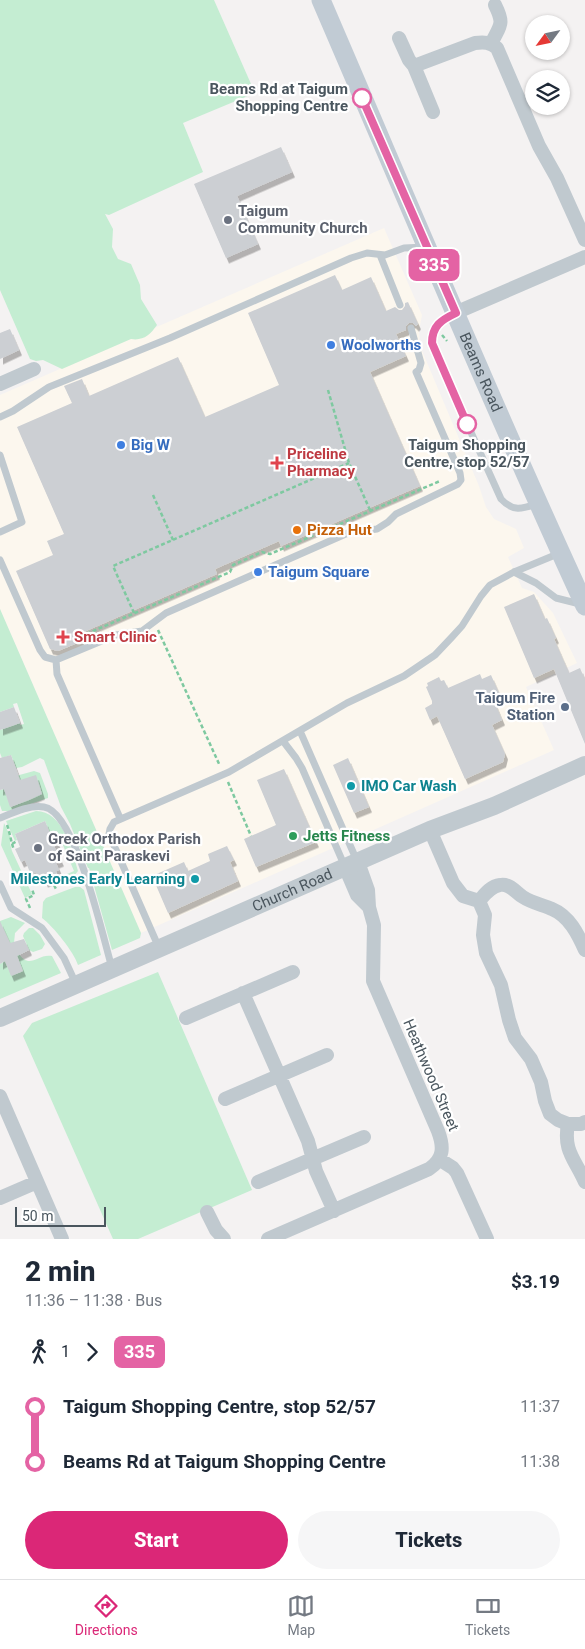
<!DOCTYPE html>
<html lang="en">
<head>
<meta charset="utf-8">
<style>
	body { margin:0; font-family:Roboto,sans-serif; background:#f6f6f7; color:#1f2937; height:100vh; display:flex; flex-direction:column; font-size:19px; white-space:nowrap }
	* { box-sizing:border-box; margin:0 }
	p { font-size:16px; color:#747a83 }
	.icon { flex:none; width:28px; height:28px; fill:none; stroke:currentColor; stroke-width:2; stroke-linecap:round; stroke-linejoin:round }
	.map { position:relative; height:1239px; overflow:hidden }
	.panel { display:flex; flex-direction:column; background:#fff; flex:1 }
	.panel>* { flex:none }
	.badge { padding:0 10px; border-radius:8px; font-size:18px; line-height:32px }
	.needle { width:32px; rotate:237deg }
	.fabs { position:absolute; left:525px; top:15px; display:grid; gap:10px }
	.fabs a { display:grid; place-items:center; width:45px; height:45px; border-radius:50%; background:#fff; box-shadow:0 1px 4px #0004; font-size:25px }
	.scale { position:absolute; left:15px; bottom:12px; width:91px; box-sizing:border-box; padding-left:5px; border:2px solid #4a565e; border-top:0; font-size:14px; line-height:18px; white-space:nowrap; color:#4a565e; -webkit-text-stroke:4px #fff; paint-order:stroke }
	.map>.badge { position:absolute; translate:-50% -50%; box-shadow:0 0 0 2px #fff }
	.legs { display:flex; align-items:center; gap:8px; height:55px; padding:0 25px; font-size:16px }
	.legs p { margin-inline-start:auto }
	.summary { display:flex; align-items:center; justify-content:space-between; height:85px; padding:0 25px }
	h1 { font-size:28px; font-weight:800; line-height:38px }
	.primary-button { display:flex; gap:10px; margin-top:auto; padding:10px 25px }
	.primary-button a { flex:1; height:58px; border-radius:30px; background:#db2777; color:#fff; font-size:20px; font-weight:800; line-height:58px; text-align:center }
	.primary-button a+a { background:#f6f6f7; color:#1f2937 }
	ul { padding:0 25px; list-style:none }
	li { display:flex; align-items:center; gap:18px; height:55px; font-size:19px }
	li i { display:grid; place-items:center; width:8px; height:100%; margin:0 6px; background:currentColor }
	li i::after { content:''; width:12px; height:12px; margin:-6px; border:4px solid; border-radius:50%; background:#fff }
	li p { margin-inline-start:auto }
	li:first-child i { background:linear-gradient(#0000 50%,currentColor 0) }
	li:last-child i { background:linear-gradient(currentColor 50%,#0000 0) }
	.tab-bar { display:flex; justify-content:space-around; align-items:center; height:70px; border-top:1px solid #e0e1e3; background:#fff; font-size:14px; color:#747a83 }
	.tab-bar a { display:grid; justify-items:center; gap:2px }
	.tab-bar .selected { color:#db2777 }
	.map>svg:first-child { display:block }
	.commercial { fill:#fcf7ee }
	.green { fill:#c4edd2 }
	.building { fill:#cccfd3; filter:url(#shadow) }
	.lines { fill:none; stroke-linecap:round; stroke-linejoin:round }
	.path { stroke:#7ec9a0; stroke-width:2.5; stroke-dasharray:4 2.5; stroke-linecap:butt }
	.service { stroke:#c0c9cf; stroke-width:7 }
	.minor { stroke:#c0c9cf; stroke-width:14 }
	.tertiary { stroke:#c0c9cf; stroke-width:18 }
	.secondary { stroke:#c1cbd4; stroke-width:19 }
	.line-1-casing { stroke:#fff; stroke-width:11 }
	.line-1 { stroke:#e463a4; stroke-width:8 }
	.stop-1-dot { fill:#fff; stroke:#e463a4; stroke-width:2.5 }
	.worship-dot { fill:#6b7280; stroke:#fff; stroke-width:2 }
	.shop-dot { fill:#3f7fe0; stroke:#fff; stroke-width:2 }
	.health-dot { fill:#e0444e; stroke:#fff; stroke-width:2 }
	.food-dot { fill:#e8710a; stroke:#fff; stroke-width:2 }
	.service-dot { fill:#5c6f8a; stroke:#fff; stroke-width:2 }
	.culture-dot { fill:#0f9aa8; stroke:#fff; stroke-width:2 }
	.leisure-dot { fill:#2e9e5b; stroke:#fff; stroke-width:2 }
	.labels { text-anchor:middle; stroke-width:4.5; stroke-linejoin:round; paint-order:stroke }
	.stop-label { font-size:15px; font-weight:bold; fill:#4a565e; stroke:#fff; text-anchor:end }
	.worship-label { font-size:15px; font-weight:bold; fill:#5b616d; stroke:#fff; text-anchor:start }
	.shop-label { font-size:15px; font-weight:bold; fill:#366cbe; stroke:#fff; text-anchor:start }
	.street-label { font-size:15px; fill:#4a565e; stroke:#fff }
	.health-label { font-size:15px; font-weight:bold; fill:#be3a42; stroke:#fff; text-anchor:start }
	.food-label { font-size:15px; font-weight:bold; fill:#c56008; stroke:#fff; text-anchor:start }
	.service-label { font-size:15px; font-weight:bold; fill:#4e5e75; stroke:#fff; text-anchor:end }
	.culture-label { font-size:15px; font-weight:bold; fill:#0d838f; stroke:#fff; text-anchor:start }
	.leisure-label { font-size:15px; font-weight:bold; fill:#27864d; stroke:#fff; text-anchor:start }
</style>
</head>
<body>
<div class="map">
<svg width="585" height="1239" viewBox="0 0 585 1239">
	<defs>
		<filter id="shadow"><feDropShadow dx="3" dy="5.5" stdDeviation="0" flood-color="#0004"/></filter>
	</defs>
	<rect width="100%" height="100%" fill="#f4f2f2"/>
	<path class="commercial" d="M384 228 422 315 419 331 420 346 479 486 486 507 494 519 516 529 524 548 508 557 522 588 534 592 553 613 577 663 526 687 554 750 141 933 0 609V395Z"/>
	<path class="green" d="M0 0H214L255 93 183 123 203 172 109 215 105 214 113 229 112 247 118 259 131 264 140 285 141 299 157 325C150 335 143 341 131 339L62 369 43 360 36 361 30 359 0 290Z
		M0 609 141 933 140 938 112 950 89 868H88L70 824 61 807 44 760 40 758 22 767 16 768 11 755 2 758 0 753V730L20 723V725L24 724 17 703 13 704 14 707 0 712Z
		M34 771 40 773 48 794V798L9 811H2L0 805V790L4 789 11 807 35 797 29 778 14 782 12 777Z
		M36 811C63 811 72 850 78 871L74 876 60 882 58 878 74 871 57 831 50 833 45 821 15 834 17 840 15 841 6 821Z
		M4 823 11 838 10 843 12 851 32 894 25 898 1 845Z
		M75 887H80L84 890 101 955 78 965C74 952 53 926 42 918L43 902 46 898Z
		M11 917 25 923 15 933 14 943H10L4 931 0 930V921Z
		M29 928H33L40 935 45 944 42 949 33 952 29 950 23 936 24 933Z
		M18 954H19C30 970 38 953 52 956L61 973 0 999V964L5 961 11 974 13 975 21 972 22 969 17 956Z
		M158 972 252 1190 138 1239H113L23 1036 32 1023Z"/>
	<path class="building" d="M281 147 292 172 237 196 258 244 226 258 194 184Z
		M335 275 342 290 371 277 386 311 395 307 399 310H402L405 306V303L408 302 418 324 416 326 413 323H409L406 326V330L396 334 406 356 370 372 420 486 281 546 279 541 215 569 217 574 79 634 82 641 58 651 50 649 16 571 53 555 47 541 64 534 17 427 72 403 64 386 82 379 89 396 178 357 205 417 279 385 248 313Z
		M10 329 19 350 0 359V333Z
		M534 594 545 619 547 618 556 638 554 639 569 673 580 668 585 680V744L554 669 534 678 504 607Z
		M480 674 482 679 491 675 499 693 492 696 502 720 492 725 505 754 503 762 465 779 437 716 430 720 425 708 432 704V701L426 687 428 686 427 683 439 677 441 681 444 680 448 688Z
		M14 707 20 723 0 730V712Z
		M11 755 20 780 36 775 42 794 29 800 10 807 4 789 0 790V758Z
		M348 758 369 807 354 813 333 765Z
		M284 769 316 842 256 867 244 839 276 825 257 780Z
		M45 821 50 833 53 832 58 844 54 846 61 861 56 863 59 870 56 871 58 877 45 882 43 878 40 880 36 872 31 875 25 860 21 862 15 849 20 847 15 834Z
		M227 846 234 860 230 862 238 881 168 913 152 876 184 862 188 871 210 861 208 854Z
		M0 921 10 943 24 939 29 950 17 956 23 971 11 976 5 961 0 964Z"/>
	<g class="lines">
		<path class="path" d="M442 335 447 341
			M328 390 349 463 370 510
			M153 495 173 540
			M134 613 113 566 349 463
			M158 630 220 766
			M86 638 84 635 230 572 233 565 262 552 270 554 440 481
			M228 782 251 836
			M7 825C10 833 11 842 14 850
			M12 844 17 841
			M54 885 56 889
			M30 908 26 899 34 895 32 889"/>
		<path class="service" d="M380 255 400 305
			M455 313C438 322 428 329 434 350L501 499C513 512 522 509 536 504
			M0 417 13 411 49 387 170 338 351 258 367 253 385 255 404 248 425 247
			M0 455 22 522 0 532
			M0 560 40 650 45 657 56 660 116 635 142 631 166 613 348 533 377 529 388 522 396 514 458 484 461 480 460 473 416 372 419 370 421 363 411 328
			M514 572 536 583 556 598 580 604
			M56 660 57 674 120 818
			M300 731 357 861
			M283 741 296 758 302 768 345 867
			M0 818C12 813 31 804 44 807 76 812 103 938 112 968
			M0 884 11 908 42 928 64 958 76 984
			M159 948 109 834 110 829 114 822 229 772 347 703 404 676 435 655 452 637 462 626 481 596 490 585 514 572 560 553"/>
		<path class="minor" d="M399 38 409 60 414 66 433 112
			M491 44C500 25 505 25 495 5
			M414 66 475 43C484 42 490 42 497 48L539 146 557 178 585 240
			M455 313 585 257
			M0 384 34 369
			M430 830 453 883 463 896 479 901
			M345 867 357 895 369 907
			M479 901 485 915 483 935 486 953 501 985 509 1020 515 1038 531 1059 541 1082 545 1101 550 1114 558 1120 568 1124H581L585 1122
			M479 901C485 894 491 886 500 885 510 883 516 893 523 897 532 903 543 905 552 909 569 916 578 934 585 950
			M243 993 308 1141 316 1171 334 1211
			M186 1018 293 972
			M0 1096 62 1239
			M225 1099 327 1055
			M568 1124C563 1151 575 1159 585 1182
			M439 1159 453 1168 457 1173 487 1239
			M258 1182 364 1137
			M0 1198 37 1182
			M207 1212 216 1230 224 1239
			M268 1239 429 1169C444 1159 444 1147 438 1131L373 981 374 925 369 907 368 890 358 862"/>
		<path class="tertiary" id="s1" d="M0 1018 430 830 494 806 585 765"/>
		<path class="secondary" id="s2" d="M321 0C408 202 493 406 585 606"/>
	</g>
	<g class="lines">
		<defs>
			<path id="line-1" d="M362 98 456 313C441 320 432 326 432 343L467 424"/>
		</defs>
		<use href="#line-1" class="line-1-casing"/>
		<use href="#line-1" class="line-1"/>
	</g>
	<g class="stop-1-dot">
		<circle cx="362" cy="98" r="9"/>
		<circle cx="467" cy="424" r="9"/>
	</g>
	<g class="worship-dot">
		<circle cx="228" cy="220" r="5"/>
		<circle cx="38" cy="848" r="5"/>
	</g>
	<g class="shop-dot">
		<circle cx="331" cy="345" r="5"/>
		<circle cx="121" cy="445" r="5"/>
		<circle cx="258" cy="572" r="5"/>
	</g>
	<g class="health-dot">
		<path d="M274.5 455.5h5v5h5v5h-5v5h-5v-5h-5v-5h5z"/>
		<path d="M60.5 629.5h5v5h5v5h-5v5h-5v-5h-5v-5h5z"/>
	</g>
	<circle class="food-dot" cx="297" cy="530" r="5"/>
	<circle class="service-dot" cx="565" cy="707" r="5"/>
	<g class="culture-dot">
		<circle cx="351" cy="786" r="5"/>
		<circle cx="195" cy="879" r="5"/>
	</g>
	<circle class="leisure-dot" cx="293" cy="836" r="5"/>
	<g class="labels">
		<g class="stop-label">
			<text x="348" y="94">Beams Rd at Taigum<tspan x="348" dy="17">Shopping Centre</tspan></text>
			<text x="467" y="450" text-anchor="middle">Taigum Shopping<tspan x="467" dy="17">Centre, stop 52/57</tspan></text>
		</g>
		<g class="worship-label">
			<text x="238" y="216">Taigum<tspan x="238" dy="17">Community Church</tspan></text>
			<text x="48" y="844">Greek Orthodox Parish<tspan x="48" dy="17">of Saint Paraskevi</tspan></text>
		</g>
		<g class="shop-label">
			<text x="341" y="350">Woolworths</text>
			<text x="131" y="450">Big W</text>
			<text x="268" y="577">Taigum Square</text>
		</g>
		<g class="street-label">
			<text dy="5" stroke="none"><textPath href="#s2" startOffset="405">Beams Road</textPath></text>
			<text dy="5" stroke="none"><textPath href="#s1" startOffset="319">Church Road</textPath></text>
			<text transform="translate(431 1075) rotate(67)" y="5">Heathwood Street</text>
		</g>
		<g class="health-label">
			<text x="287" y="459">Priceline<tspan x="287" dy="17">Pharmacy</tspan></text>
			<text x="74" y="642">Smart Clinic</text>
		</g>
		<g class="food-label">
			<text x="307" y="535">Pizza Hut</text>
		</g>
		<g class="service-label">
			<text x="555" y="703">Taigum Fire<tspan x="555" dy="17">Station</tspan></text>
		</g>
		<g class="culture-label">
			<text x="361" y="791">IMO Car Wash</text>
			<text x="185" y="884" text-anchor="end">Milestones Early Learning</text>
		</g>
		<g class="leisure-label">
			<text x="303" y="841">Jetts Fitness</text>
		</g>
	</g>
</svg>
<div class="fabs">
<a><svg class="needle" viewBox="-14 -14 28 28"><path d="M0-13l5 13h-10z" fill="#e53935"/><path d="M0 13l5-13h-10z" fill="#747a83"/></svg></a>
<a><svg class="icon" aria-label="layers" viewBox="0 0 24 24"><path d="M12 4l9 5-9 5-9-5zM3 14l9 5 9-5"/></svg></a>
</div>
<div class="scale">50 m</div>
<b class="badge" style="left:434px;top:265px;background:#e463a4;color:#fff">335</b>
</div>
<section class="panel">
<div class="summary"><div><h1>2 min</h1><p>11:36 – 11:38 · Bus</p></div><b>$3.19</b></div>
<div class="legs"><svg class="icon" aria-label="walk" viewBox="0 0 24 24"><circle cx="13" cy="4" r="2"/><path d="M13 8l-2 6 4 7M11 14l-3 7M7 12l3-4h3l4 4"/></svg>1<svg class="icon" aria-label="forward" viewBox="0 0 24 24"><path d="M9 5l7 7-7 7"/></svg><b class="badge" style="background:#e463a4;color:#fff">335</b></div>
<ul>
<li><i style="color:#e463a4"></i><b>Taigum Shopping Centre, stop 52/57</b><p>11:37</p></li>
<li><i style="color:#e463a4"></i><b>Beams Rd at Taigum Shopping Centre</b><p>11:38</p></li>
</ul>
<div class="primary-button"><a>Start</a><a>Tickets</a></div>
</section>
<nav class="tab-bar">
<a class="selected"><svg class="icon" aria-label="directions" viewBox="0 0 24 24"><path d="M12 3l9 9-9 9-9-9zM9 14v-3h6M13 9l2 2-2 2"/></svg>Directions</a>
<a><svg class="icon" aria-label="map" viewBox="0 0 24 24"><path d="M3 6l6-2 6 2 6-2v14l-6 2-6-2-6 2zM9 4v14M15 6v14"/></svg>Map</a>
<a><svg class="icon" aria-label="tickets" viewBox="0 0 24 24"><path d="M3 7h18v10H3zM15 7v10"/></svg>Tickets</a>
</nav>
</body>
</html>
